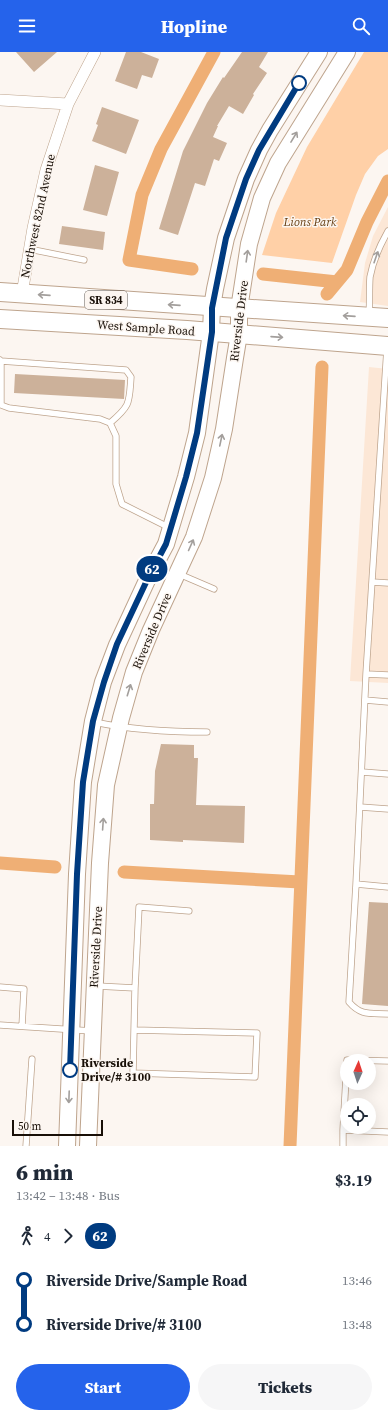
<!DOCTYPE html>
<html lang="en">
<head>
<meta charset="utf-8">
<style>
	body { margin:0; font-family:"Source Serif 4",serif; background:#f6f6f7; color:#1f2937; height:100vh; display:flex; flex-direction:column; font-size:15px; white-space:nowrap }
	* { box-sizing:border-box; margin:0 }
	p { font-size:13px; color:#747a83 }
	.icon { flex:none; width:22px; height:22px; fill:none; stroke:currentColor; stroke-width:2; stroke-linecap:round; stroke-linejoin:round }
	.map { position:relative; height:1094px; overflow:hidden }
	.drawer { display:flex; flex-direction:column; background:#fff; flex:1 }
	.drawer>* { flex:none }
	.badge { padding:0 8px; border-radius:13px; font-size:14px; line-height:26px }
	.needle { width:26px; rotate:3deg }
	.tools { position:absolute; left:340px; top:1002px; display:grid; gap:8px }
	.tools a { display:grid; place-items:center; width:36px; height:36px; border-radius:50%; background:#fff; box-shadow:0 4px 16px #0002; font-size:20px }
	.scale { position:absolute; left:12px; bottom:10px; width:91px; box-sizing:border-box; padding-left:4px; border:2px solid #180f07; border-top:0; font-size:11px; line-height:14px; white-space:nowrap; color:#180f07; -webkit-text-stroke:3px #fcf6f1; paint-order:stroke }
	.map>.badge { position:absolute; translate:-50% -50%; box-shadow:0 0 0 2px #fff }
	.legs { display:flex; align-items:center; gap:6px; height:44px; padding:0 16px; font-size:13px }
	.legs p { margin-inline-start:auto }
	.head { display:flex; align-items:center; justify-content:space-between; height:68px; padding:0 16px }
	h1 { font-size:22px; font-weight:800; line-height:30px }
	.cta { display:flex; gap:8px; margin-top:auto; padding:8px 16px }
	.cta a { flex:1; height:46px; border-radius:24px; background:#2563eb; color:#fff; font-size:16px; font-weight:800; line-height:46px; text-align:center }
	.cta a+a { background:#f6f6f7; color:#1f2937 }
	ul { padding:0 16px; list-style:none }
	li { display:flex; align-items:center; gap:14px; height:44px; font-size:15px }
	li i { display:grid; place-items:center; width:6px; height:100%; margin:0 5px; background:currentColor }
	li i::after { content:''; width:10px; height:10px; margin:-5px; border:3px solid; border-radius:50%; background:#fff }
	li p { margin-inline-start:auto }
	li:first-child i { background:linear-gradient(#0000 50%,currentColor 0) }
	li:last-child i { background:linear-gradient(currentColor 50%,#0000 0) }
	header { display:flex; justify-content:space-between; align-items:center; height:52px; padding:0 16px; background:#2563eb; color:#fff; font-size:18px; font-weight:800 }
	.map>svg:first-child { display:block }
	.built { fill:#fce7d6 }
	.green { fill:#ffd0a7 }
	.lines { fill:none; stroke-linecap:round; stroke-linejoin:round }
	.canal { stroke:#efaf75; stroke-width:13 }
	.building { fill:#ccb19a }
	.lane-casing { stroke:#bea48d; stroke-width:7 }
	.street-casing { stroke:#bea48d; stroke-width:12 }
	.secondary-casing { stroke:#bea48d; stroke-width:18 }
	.primary-casing { stroke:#bea48d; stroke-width:20 }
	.lane { stroke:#fff; stroke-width:5.5 }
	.street { stroke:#fff; stroke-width:11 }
	.secondary { stroke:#fff; stroke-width:16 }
	.primary { stroke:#fff; stroke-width:18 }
	.oneway { stroke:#a39f9c }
	.line-1-casing { stroke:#fff; stroke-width:9 }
	.line-1 { stroke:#003b80; stroke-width:6 }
	.stop-1-dot { fill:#fff; stroke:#003b80; stroke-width:2 }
	.labels { text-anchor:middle; stroke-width:3; stroke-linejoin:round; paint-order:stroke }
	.shield { fill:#fcf6f1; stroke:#5c544d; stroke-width:1 }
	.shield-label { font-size:11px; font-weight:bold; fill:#180f07 }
	.street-label { font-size:12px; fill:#180f07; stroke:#fcf6f1 }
	.park-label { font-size:12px; font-style:italic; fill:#663d10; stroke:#fcf6f1 }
	.stop-label { font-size:12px; font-weight:bold; fill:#180f07; stroke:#fcf6f1; text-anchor:start }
</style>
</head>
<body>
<header><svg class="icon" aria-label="menu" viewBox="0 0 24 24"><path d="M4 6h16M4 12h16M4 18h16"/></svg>Hopline<svg class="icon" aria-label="search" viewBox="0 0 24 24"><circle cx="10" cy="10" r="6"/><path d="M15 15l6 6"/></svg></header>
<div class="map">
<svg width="388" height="1094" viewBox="0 0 388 1094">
	<rect width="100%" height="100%" fill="#fcf6f1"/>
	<path class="built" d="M388 155V254L360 250 365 211 373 184Z
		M369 315 388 317V631L350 629Z"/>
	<path class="green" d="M364 0H388V97L378 104 365 122 356 143 332 211 262 203 276 161 307 95Z"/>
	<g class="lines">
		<path class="canal" d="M192 217 129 208 142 143 161 97 214 0
			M263 222 337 230
			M327 242 347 218 367 170 388 129
			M0 811 55 815
			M124 820 300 830
			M290 1094 322 315"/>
	</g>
	<path class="building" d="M16 0H57L34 20Z
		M126 0H141L159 7 152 26 142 23 137 37 115 29Z
		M242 0H268L259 15 267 21 253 42 254 43 243 62 229 54 217 74H218L213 85 227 91 219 109 214 107 205 134 195 131 178 183 159 177 183 99 207 51 223 25 224 26Z
		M102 55 139 68 126 102 92 89 98 73 96 72Z
		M95 113 119 120 107 164 83 158Z
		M62 174 105 180 103 198 59 192Z
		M15 322 125 328 124 347 14 341Z
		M161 692 194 693V706H198L196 753 245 754 244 791 183 788V790L150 788V752H154L155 719Z
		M369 850 388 851V954L362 952Z"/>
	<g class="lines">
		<defs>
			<path id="lane" d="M29 197 84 208
				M369 263C370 251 369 238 370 225 373 209 380 193 388 179
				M387 296 366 622 388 623
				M0 308 1 309V353L9 356 100 367 110 371 116 384V432L122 452 170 476
				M1 309 126 318 131 325C129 351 131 353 110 371
				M179 522 214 537
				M372 530 388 531
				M366 622 356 832 349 950C361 964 370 961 388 962
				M365 648 388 650
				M94 670C132 678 169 680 207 680
				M362 720 388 722
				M360 755 388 757
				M356 832 388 835
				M97 934 135 936 133 1021 255 1025 257 981 134 978
				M0 935 24 937 22 974
				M135 936 139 855 189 859
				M0 973 92 979
				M388 1009 347 1008 343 1078 388 1080
				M343 1078V1094
				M26 1094 32 1007"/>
			<path id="street" d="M0 48 68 52
				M22 242 33 176 46 118 68 52 95 0"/>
			<path id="secondary" d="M67 1094 77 822 83 730 93 669 103 630 117 593 149 524 166 492 186 425 197 381 211 280 212 255 215 237 226 186 246 127 259 98 270 78 319 0
				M88 1094 100 811 106 733 121 666 134 620 151 578 194 485 213 426 224 377 235 306 239 282V257L249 192 262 146 278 111 347 0"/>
			<path id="primary" d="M0 240 388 266
				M0 267 187 278 388 294"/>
		</defs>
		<use href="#lane" class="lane-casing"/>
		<use href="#street" class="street-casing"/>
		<use href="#secondary" class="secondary-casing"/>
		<use href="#primary" class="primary-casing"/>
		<use href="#lane" class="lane"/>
		<use href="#street" class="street"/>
		<use href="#secondary" class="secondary"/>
		<use href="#primary" class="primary"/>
	</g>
	<defs><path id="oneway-shaft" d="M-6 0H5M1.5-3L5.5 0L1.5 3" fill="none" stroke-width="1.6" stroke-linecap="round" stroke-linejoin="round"/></defs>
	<g class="oneway">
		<use href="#oneway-shaft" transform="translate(294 85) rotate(-59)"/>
		<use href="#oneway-shaft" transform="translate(247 204) rotate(-82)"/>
		<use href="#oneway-shaft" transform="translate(376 205) rotate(-71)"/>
		<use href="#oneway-shaft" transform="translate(44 243) rotate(-176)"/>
		<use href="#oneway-shaft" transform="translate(174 253) rotate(-176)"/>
		<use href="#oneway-shaft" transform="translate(349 264) rotate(-176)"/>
		<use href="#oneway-shaft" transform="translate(277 285) rotate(4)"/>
		<use href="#oneway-shaft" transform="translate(221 388) rotate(-78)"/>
		<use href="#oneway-shaft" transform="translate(191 493) rotate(-66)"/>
		<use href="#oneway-shaft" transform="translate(129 638) rotate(-73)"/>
		<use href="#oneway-shaft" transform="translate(103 772) rotate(-86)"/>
		<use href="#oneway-shaft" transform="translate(69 1045) rotate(92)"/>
	</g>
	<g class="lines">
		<defs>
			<path id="line-1" d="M70 1018 77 822 83 730 93 669 104 630 117 592 149 524 166 492 186 425 197 381 212 280V256L226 186 246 127 259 98 299 31"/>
		</defs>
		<use href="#line-1" class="line-1-casing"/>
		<use href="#line-1" class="line-1"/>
	</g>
	<g class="stop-1-dot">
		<circle cx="299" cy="31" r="7"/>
		<circle cx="70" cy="1018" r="7"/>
	</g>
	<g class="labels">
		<rect class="shield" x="85" y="239" width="42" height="18" rx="3"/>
		<g class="shield-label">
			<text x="106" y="252">SR 834</text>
		</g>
		<g class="street-label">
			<text transform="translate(38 164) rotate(-78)" y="4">Northwest 82nd Avenue</text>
			<text transform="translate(239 269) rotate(-83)" y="4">Riverside Drive</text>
			<text transform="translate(146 276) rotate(4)" y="4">West Sample Road</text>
			<text transform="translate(152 579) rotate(-67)" y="4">Riverside Drive</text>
			<text transform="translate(96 895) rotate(-87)" y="4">Riverside Drive</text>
		</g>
		<g class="park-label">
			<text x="310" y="174">Lions Park</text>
		</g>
		<g class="stop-label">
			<text x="81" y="1015">Riverside<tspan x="81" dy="14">Drive/# 3100</tspan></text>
		</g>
	</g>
</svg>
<div class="tools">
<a><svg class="needle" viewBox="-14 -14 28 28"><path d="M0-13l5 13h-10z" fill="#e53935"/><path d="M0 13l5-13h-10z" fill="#747a83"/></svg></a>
<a><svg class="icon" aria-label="locate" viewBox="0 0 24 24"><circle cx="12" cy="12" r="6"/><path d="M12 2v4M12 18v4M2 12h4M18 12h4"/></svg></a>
</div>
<div class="scale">50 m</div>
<b class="badge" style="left:152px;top:517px;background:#003b80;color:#fff">62</b>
</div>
<section class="drawer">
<div class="head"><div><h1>6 min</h1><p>13:42 – 13:48 · Bus</p></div><b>$3.19</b></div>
<div class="legs"><svg class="icon" aria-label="walk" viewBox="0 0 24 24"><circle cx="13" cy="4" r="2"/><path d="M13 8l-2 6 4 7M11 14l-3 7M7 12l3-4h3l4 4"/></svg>4<svg class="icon" aria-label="forward" viewBox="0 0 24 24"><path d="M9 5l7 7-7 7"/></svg><b class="badge" style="background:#003b80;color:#fff">62</b></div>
<ul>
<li><i style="color:#003b80"></i><b>Riverside Drive/Sample Road</b><p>13:46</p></li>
<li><i style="color:#003b80"></i><b>Riverside Drive/# 3100</b><p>13:48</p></li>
</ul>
<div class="cta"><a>Start</a><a>Tickets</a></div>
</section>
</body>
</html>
